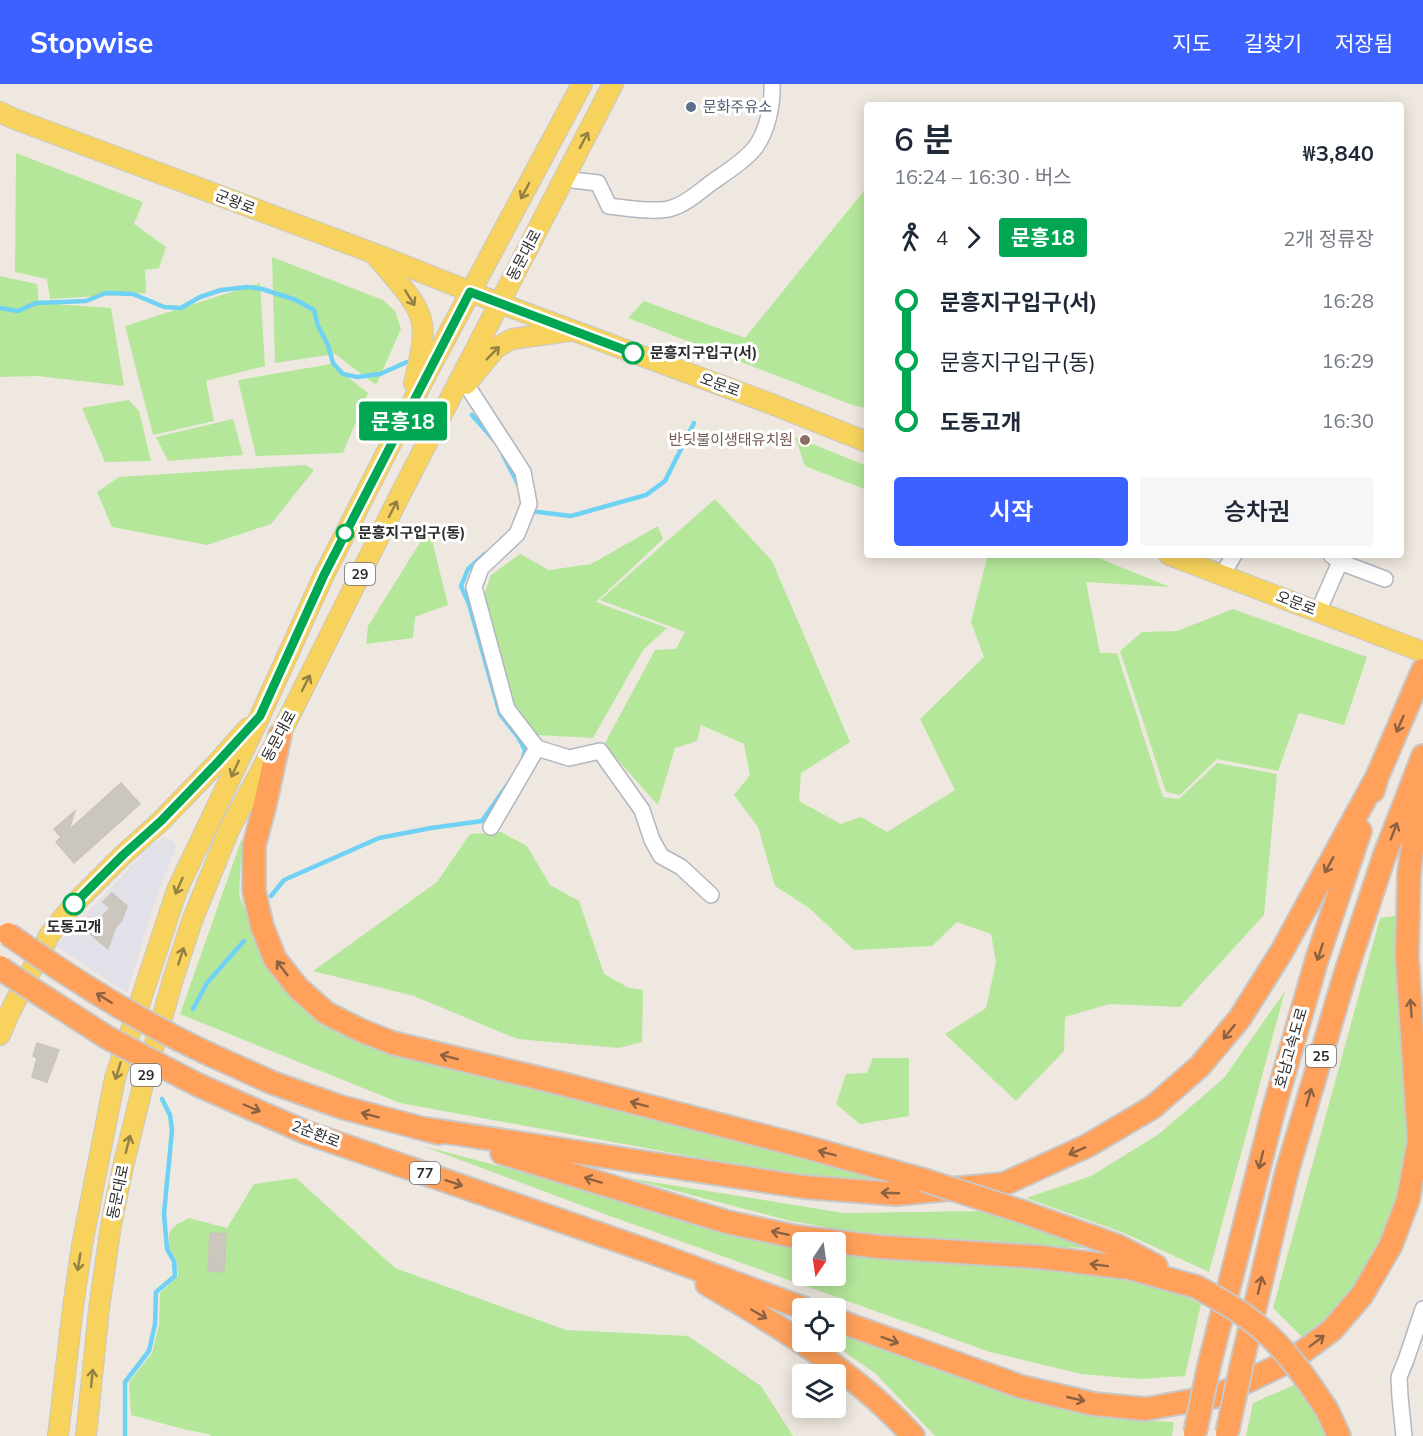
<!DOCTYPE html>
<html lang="ko">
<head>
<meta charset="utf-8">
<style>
	body { margin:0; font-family:Mulish,"Noto Sans KR",sans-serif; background:#f6f6f7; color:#1f2937; height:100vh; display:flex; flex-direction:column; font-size:22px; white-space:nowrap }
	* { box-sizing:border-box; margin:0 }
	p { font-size:20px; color:#747a83 }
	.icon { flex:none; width:33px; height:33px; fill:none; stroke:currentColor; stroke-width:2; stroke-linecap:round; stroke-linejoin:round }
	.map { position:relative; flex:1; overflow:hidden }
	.sheet { position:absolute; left:864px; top:18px; width:540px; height:456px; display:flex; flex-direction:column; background:#fff; border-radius:6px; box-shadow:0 3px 15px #0003 }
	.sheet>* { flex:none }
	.badge { padding:0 12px; border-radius:4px; font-size:21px; line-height:39px }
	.needle { width:39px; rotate:193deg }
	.buttons { position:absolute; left:792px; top:1148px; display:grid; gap:12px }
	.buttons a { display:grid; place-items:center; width:54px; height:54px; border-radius:6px; background:#fff; box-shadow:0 3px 15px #0003; font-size:30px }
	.map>.badge { position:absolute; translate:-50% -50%; box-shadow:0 0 0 3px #fff }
	.legs { display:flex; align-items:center; gap:9px; height:66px; padding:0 30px; font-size:20px }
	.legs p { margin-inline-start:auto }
	.overview { display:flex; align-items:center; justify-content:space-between; height:102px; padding:0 30px }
	h1 { font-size:33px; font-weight:600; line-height:45px }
	.button { display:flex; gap:12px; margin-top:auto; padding:12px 30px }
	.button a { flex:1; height:69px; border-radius:6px; background:#3d61ff; color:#fff; font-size:24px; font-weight:600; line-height:69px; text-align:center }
	.button a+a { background:#f6f6f7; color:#1f2937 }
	ul { padding:0 30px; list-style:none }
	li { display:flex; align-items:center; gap:21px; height:60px; font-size:22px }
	li i { display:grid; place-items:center; width:9px; height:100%; margin:0 8px; background:currentColor }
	li i::after { content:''; width:15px; height:15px; margin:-8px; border:4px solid; border-radius:50%; background:#fff }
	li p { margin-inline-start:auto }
	li:first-child i { background:linear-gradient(#0000 50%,currentColor 0) }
	li:last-child i { background:linear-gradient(currentColor 50%,#0000 0) }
	header { display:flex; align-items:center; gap:36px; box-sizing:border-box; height:84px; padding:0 30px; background:#3d61ff; color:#fff }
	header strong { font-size:28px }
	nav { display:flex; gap:33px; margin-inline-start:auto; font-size:21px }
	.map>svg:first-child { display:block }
	.industrial { fill:#e2e0e8 }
	.green { fill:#b5e79a }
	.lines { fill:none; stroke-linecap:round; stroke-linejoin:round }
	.stream { stroke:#6fd1f4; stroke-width:4.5 }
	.building { fill:#cbc6be; stroke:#cbc4b9; stroke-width:1.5 }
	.minor-casing { stroke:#b3b6c1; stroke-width:18 }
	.major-casing { stroke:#c8c8c8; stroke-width:22 }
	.highway-casing { stroke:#c8c8c8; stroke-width:26 }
	.minor { stroke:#fff; stroke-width:15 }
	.major { stroke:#f7d35d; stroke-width:20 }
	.highway { stroke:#ffa15b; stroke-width:22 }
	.highway-bridge-casing { stroke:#c8c8c8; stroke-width:26; stroke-linecap:butt }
	.highway-bridge { stroke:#ffa15b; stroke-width:22 }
	.oneway { stroke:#928045 }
	.oneway2 { stroke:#8c6142 }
	.line-1-casing { stroke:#fff; stroke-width:14 }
	.line-1 { stroke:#00a651; stroke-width:9 }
	.service-dot { fill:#5c6f8a; stroke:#fff; stroke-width:2 }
	.stop-1-dot { fill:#fff; stroke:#00a651; stroke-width:3 }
	.education-dot { fill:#8d6e63; stroke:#fff; stroke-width:2 }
	.labels { text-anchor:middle; stroke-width:6; stroke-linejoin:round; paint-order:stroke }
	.shield { fill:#fff; stroke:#6c6c6c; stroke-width:1.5 }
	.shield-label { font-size:14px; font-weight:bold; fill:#2d2d2d }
	.service-label { font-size:15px; fill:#4e5e75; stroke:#fff; text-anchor:start }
	.street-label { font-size:15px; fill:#2d2d2d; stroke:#fff }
	.stop-label { font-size:15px; font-weight:bold; fill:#2d2d2d; stroke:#fff; text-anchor:start }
	.education-label { font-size:15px; fill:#785e54; stroke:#fff; text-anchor:end }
</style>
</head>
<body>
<header>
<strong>Stopwise</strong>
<nav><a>지도</a><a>길찾기</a><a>저장됨</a></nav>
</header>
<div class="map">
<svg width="1423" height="1352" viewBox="0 0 1423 1352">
	<rect width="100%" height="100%" fill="#efe8e0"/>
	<path class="industrial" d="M163 754 173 757 176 763 156 814 127 909 56 862 151 761Z"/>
	<path class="green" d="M16 69 143 118 134 140 166 163 159 184 145 186 146 209 50 215 47 195 15 188Z
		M867 103V324L855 322 628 234 644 217 745 254Z
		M272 173 383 216 395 227 401 245 376 301 335 270 275 279Z
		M0 192 37 200 39 219 111 224 124 302 37 292 0 293Z
		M260 199 265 282 206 297 214 337 153 351 125 242Z
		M331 280 368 309 343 369 256 372 238 296Z
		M129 316 139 327 151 377 105 378 82 324Z
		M233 335 243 371 168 377 156 353Z
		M795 353 867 382V406L805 382Z
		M306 381 314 386 271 440 207 461 112 443 97 408 119 393Z
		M715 415 772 477 850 658 801 689 799 717 841 740 861 733 887 748 955 706 920 635 984 573 971 538 987 474 981 471H1091L1170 503 1086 498 1100 569H1117L1163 713 1179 715 1217 679 1277 690 1264 831 1180 923 1109 920 1065 933 1064 967 1016 1017 945 950 986 924 996 878 991 850 957 838 932 862 854 866 809 824 775 802 758 743 734 711 750 691 744 660 701 641 697 657 675 664 658 721 604 661 655 566 676 565 685 548 600 516Z
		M658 442 663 455 596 518 667 544 643 566 593 654 537 651 514 623 484 511 491 491 520 470 549 486 591 480Z
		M429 444 448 521 415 533 413 554 366 560 368 542Z
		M1233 525 1367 573 1344 641 1299 629 1278 687 1217 675 1180 711 1166 708 1120 567 1142 548 1177 547Z
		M501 748 527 762 550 801 579 817 604 890 629 904 643 906 642 958 619 964 517 955 414 912 313 887 437 798 470 750Z
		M242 754 239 811 266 877 322 930 903 1099H836L400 1019 180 930Z
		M1397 832 1414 1003 1407 1092 1358 1216 1309 1260 1273 1224 1380 834Z
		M1285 907 1209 1188 1124 1149 1026 1114 1091 1092 1159 1050 1224 994Z
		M873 974H909V1032L860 1040 836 1020 846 990 867 989Z
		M423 1062 764 1152 802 1158V1191H836V1163L938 1179 1112 1188 1150 1196 1201 1220 1185 1292 1140 1295 1081 1290 990 1268 610 1132Z
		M296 1094 395 1184 566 1246 688 1252 761 1302 793 1352H211L209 1350 187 1346 131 1331 129 1298 152 1269 159 1241 160 1209 178 1192 176 1175 169 1164V1148L176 1141 189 1134 227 1144 254 1100Z
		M627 1094 844 1129 985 1127 1107 1165 903 1156 791 1137Z
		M836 1243 1095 1333 1174 1338 1172 1352H935L875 1289 828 1257H836Z
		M1296 1300 1326 1345 1329 1352H1246L1253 1319Z"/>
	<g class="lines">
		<path class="stream" d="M0 224 18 227 36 219 86 217 106 209 133 210 164 223 181 224 200 213 221 206 247 203 262 205 296 216 314 226 318 242 328 261 333 279 343 290 357 293 380 290 407 278
			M472 331 494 356
			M503 371 520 404
			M530 427 571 432 646 411 665 397 694 339
			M485 470 468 485 461 502 469 520 500 630 518 653 525 666 523 675
			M271 812 284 796 379 754 431 744 482 737 508 700
			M193 925 207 899 244 857
			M125 1352V1298L149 1267 155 1240 156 1208 175 1192 174 1177 167 1165 164 1130 172 1046 170 1031 162 1015"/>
	</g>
	<path class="building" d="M121 699 140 720 74 779 56 758 61 753 54 745 75 727 69 746Z
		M112 809 127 822 122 836 115 844 108 865 88 848 110 824 103 818Z
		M37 959 59 966 47 998 32 993 37 974 33 972Z
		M210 1149 226 1150 224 1188 208 1187Z"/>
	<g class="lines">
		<defs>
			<path id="minor" d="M564 95 598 99 609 122C624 124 658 129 672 124 686 120 699 108 711 99 725 89 742 79 754 65 767 49 773 21 772 0
				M466 300 523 388 529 420 517 450 481 484 474 503 507 625 537 664 569 674 600 667 642 726 652 756 661 772 681 783 711 811
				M1340 478 1385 495
				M1222 491 1234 471
				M1318 528 1340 478 1331 471
				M491 743 537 664
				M1404 1352 1400 1313 1399 1293 1406 1276 1423 1225"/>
			<path id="major" d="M0 28 12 34 373 169 499 219 769 319 867 358
				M375 171C389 188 419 218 422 239 425 257 418 282 414 299
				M466 300 496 264 512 255 570 247
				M1169 471 1423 568
				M0 951 9 930 50 850 74 820 123 771 161 737 216 680 248 644
				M58 1352 73 1223 82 1161 115 994 177 806 260 632 324 491 425 293 582 0
				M86 1352 99 1225 111 1141 123 1083 143 1001 174 892 192 837 229 746 280 651 398 415 613 0"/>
			<path id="highway" d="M280 651 265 720 254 762V807L262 842 275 875 298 904 326 929 360 946 393 959 559 999 806 1063 924 1096
				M1373 707 1377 693 1423 586
				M211 971 273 999 341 1023 439 1049
				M198 1001 305 1048 654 1169 803 1224
				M427 1045 804 1103 896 1110 1004 1100 1087 1062 1153 1023 1200 982 1240 934 1282 867 1377 693
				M502 1069 727 1138 797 1153 880 1163 1039 1173 1129 1184 1197 1203
				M1023 1128 1118 1162 1156 1182
				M707 1200C781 1243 855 1288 913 1352
				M836 1236 1022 1303 1094 1320 1146 1325 1217 1312 1293 1275 1332 1246 1362 1211 1391 1161 1408 1116 1419 1057 1407 871 1409 790 1416 736 1423 707
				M1242 1279 1286 1091 1345 891 1384 773 1423 672
				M1209 1282 1273 1028 1317 875 1360 747
				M1327 1326 1339 1352"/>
		</defs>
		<use href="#minor" class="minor-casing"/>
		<use href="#major" class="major-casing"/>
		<use href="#highway" class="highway-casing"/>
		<use href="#minor" class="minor"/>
		<use href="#major" class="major"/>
		<use href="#highway" class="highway"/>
		<defs>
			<path id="highway-bridge" d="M8 850C73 896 139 938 211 971
				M0 883 4 887 108 954 198 1001
				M924 1096 1023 1128
				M1197 1203C1213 1212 1230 1221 1245 1232 1280 1256 1304 1291 1327 1326
				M1195 1349 1209 1282
				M1227 1349 1242 1279"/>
		</defs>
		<use href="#highway-bridge" class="highway-bridge-casing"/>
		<use href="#highway-bridge" class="highway-bridge"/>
	</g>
	<defs><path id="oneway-shaft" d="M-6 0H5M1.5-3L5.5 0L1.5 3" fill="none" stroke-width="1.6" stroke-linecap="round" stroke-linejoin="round" transform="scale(1.5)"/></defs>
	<g class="oneway">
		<use href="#oneway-shaft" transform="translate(584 56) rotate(-62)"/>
		<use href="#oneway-shaft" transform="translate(525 107) rotate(118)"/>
		<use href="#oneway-shaft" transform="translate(410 214) rotate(58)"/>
		<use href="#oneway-shaft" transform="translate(493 269) rotate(-45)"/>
		<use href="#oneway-shaft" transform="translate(393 425) rotate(-63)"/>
		<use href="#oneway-shaft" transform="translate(306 599) rotate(-63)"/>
		<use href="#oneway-shaft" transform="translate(235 685) rotate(115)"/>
		<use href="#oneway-shaft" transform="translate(179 802) rotate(114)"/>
		<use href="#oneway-shaft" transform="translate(181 872) rotate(-72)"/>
		<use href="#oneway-shaft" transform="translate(118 987) rotate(107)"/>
		<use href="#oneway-shaft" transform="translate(128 1060) rotate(-76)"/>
		<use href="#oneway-shaft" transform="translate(79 1178) rotate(99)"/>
		<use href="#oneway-shaft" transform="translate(92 1294) rotate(-84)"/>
	</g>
	<g class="oneway2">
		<use href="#oneway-shaft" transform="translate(1400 640) rotate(113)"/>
		<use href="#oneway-shaft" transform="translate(1394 747) rotate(-69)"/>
		<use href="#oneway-shaft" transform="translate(1329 781) rotate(119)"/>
		<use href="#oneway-shaft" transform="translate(1320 868) rotate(108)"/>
		<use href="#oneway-shaft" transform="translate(282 884) rotate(-127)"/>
		<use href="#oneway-shaft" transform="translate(104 914) rotate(-148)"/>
		<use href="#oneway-shaft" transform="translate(1411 924) rotate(-94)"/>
		<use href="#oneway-shaft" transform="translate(1229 948) rotate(129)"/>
		<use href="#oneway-shaft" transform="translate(449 973) rotate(-166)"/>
		<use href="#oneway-shaft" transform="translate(1309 1013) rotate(-74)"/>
		<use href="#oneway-shaft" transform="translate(639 1020) rotate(-165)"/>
		<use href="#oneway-shaft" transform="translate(252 1024) rotate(23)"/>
		<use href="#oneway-shaft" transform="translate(370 1031) rotate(-165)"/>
		<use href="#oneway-shaft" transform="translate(1077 1067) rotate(156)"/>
		<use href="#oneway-shaft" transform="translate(827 1069) rotate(-165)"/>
		<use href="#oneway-shaft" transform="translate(1261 1076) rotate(104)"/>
		<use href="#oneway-shaft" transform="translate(593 1096) rotate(-163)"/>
		<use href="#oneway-shaft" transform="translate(454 1099) rotate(19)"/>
		<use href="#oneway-shaft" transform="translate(890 1109) rotate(-178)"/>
		<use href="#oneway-shaft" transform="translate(780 1149) rotate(-168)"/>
		<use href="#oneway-shaft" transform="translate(1099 1181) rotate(-173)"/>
		<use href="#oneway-shaft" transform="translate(1260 1201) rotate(-77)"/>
		<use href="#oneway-shaft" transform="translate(759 1230) rotate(30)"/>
		<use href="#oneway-shaft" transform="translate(890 1256) rotate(20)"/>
		<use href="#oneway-shaft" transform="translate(1317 1257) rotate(-37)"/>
		<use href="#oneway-shaft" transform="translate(1076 1315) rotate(13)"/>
	</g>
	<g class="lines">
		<defs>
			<path id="line-1" d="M74 820 123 771 161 737 216 680 260 632 324 491 470 208 633 269"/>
		</defs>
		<use href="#line-1" class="line-1-casing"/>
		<use href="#line-1" class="line-1"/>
	</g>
	<circle class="service-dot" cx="691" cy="23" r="6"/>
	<g class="stop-1-dot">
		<circle cx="633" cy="269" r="10"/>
		<circle cx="345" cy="449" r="8"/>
		<circle cx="74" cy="820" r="10"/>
	</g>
	<circle class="education-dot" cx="805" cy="356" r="6"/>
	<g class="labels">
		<g class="shield">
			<rect x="345" y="479" width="30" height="22" rx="4.5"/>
			<rect x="1306" y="961" width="30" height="22" rx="4.5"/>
			<rect x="131" y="980" width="30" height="22" rx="4.5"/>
			<rect x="410" y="1078" width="30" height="22" rx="4.5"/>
		</g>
		<g class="shield-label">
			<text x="360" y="495">29</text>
			<text x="1321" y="977">25</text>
			<text x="146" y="996">29</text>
			<text x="425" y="1094">77</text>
		</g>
		<g class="service-label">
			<text x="703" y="28">문화주유소</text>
		</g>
		<g class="street-label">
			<text transform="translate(235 118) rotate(21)" y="5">군왕로</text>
			<text transform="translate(524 171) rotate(-62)" y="5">동문대로</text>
			<text transform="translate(720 301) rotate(20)" y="5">오문로</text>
			<text transform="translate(1296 519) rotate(21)" y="5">오문로</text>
			<text transform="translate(279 652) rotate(-62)" y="5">동문대로</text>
			<text transform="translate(1291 964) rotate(-74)" y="5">호남고속도로</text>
			<text transform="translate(316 1050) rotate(21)" y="5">2순환로</text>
			<text transform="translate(118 1108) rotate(-78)" y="5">동문대로</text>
		</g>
		<g class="stop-label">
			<text x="650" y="274">문흥지구입구(서)</text>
			<text x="358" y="454">문흥지구입구(동)</text>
			<text x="74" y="848" text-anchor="middle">도동고개</text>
		</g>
		<g class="education-label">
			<text x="793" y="361">반딧불이생태유치원</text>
		</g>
	</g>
</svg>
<div class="buttons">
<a><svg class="needle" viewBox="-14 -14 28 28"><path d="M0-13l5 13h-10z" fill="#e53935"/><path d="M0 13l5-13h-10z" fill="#747a83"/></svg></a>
<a><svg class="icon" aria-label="locate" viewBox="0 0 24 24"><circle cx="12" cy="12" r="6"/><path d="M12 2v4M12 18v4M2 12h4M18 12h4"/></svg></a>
<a><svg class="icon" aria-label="layers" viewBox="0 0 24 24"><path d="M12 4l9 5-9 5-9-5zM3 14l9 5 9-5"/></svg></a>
</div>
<b class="badge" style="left:403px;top:337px;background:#00a651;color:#fff">문흥18</b>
<section class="sheet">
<div class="overview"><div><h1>6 분</h1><p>16:24 – 16:30 · 버스</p></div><b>₩3,840</b></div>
<div class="legs"><svg class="icon" aria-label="walk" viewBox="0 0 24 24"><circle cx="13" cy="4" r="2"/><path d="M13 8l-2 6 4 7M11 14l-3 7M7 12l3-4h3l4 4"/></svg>4<svg class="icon" aria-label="forward" viewBox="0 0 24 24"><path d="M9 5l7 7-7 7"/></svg><b class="badge" style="background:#00a651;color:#fff">문흥18</b><p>2개 정류장</p></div>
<ul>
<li><i style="color:#00a651"></i><b>문흥지구입구(서)</b><p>16:28</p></li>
<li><i style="color:#00a651"></i><span>문흥지구입구(동)</span><p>16:29</p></li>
<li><i style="color:#00a651"></i><b>도동고개</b><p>16:30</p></li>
</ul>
<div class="button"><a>시작</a><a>승차권</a></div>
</section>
</div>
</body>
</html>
